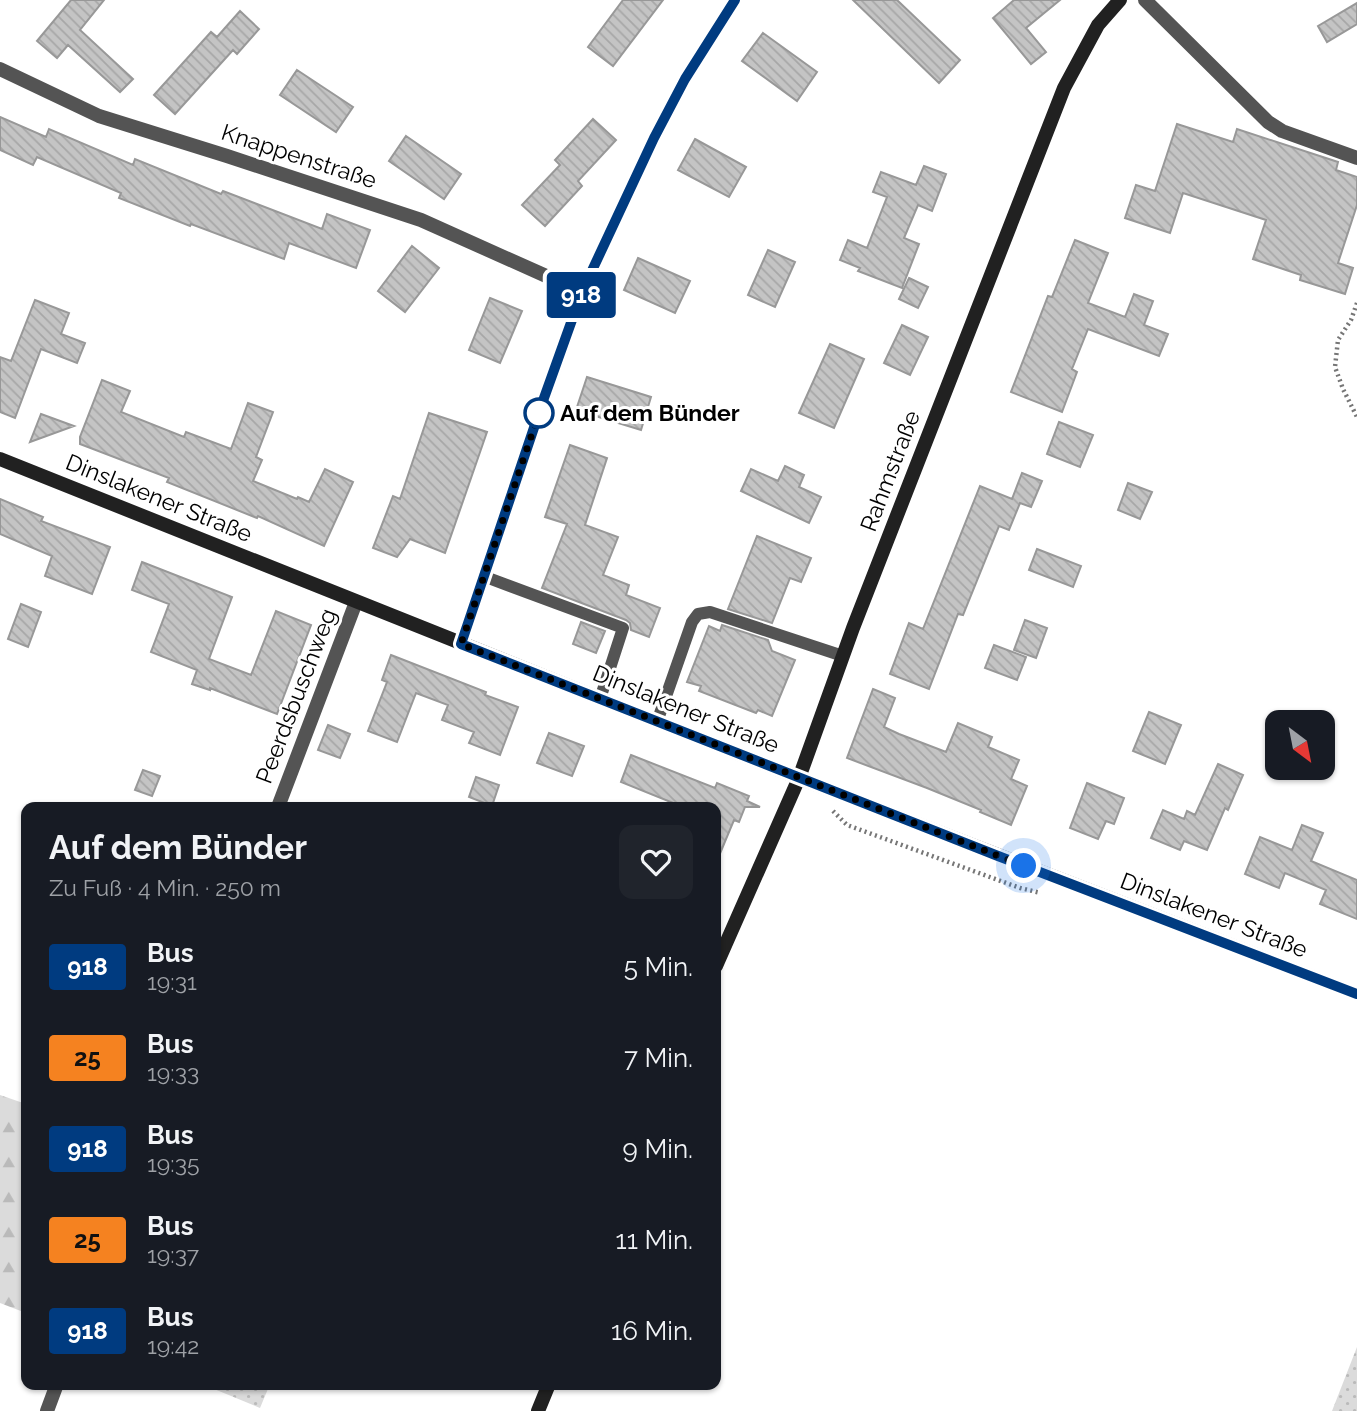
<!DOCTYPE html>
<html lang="de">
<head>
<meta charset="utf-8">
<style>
	body { margin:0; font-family:Raleway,sans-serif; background:#20242c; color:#f1f3f6; height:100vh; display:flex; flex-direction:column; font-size:26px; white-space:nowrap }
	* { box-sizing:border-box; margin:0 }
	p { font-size:23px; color:#9ea1a6 }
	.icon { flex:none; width:38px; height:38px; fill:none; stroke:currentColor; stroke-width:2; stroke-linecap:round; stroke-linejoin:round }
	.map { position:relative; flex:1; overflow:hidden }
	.sheet { position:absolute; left:21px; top:802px; width:700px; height:588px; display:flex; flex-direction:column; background:#171b24; border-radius:14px; box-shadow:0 2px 5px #0004 }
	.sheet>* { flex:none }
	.badge { padding:0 14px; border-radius:5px; font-size:24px; line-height:46px }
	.needle { width:46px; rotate:148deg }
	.controls { position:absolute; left:1265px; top:710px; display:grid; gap:14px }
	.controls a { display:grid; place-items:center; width:70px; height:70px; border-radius:14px; background:#171b24; box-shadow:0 2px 5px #0004; font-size:35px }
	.you { position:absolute; width:35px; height:35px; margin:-18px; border:5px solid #fff; border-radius:50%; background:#1a73e8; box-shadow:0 0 0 10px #1a73e833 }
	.map>.badge { position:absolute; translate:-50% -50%; box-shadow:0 0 0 4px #fff }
	.round { display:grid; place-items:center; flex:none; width:74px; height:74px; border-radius:14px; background:#20242c }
	.overview { display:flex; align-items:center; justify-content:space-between; height:119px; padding:0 28px }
	h1 { font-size:33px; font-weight:700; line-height:52px }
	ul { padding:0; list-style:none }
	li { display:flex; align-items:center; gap:21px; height:91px; padding:0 28px }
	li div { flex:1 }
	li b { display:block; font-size:26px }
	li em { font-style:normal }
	li .badge { min-width:77px; font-weight:700; text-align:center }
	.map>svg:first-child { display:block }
	.grass { fill:url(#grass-dots) }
	.forest { fill:url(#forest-firs) }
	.building { fill:url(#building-back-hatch); stroke:#989898; stroke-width:2 }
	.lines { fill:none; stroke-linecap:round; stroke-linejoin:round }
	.path { stroke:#767676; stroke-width:4.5; stroke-dasharray:2 3.5; stroke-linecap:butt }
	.lane { stroke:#545454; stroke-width:12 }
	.street { stroke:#545454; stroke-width:14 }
	.secondary { stroke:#212121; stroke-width:14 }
	.line-casing { stroke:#fff; stroke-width:16 }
	.line { stroke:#003b80; stroke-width:10 }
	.walk { stroke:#000; stroke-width:7; stroke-dasharray:0 12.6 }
	.stop-dot { fill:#fff; stroke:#003b80; stroke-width:3.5 }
	.labels { text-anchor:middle; stroke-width:6; stroke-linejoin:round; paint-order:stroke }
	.street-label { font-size:23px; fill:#000; stroke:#fff }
	.stop-label { font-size:23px; font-weight:bold; fill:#000; stroke:#fff; text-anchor:start }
</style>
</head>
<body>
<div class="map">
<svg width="1357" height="1411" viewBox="0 0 1357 1411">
	<defs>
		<pattern id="grass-dots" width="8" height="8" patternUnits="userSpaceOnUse" patternTransform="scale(1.75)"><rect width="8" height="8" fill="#dbdbdb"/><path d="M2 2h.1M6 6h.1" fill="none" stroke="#bababa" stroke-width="1.8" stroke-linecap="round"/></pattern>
		<pattern id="forest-firs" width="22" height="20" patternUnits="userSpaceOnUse" patternTransform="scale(1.75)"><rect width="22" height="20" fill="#dbdbdb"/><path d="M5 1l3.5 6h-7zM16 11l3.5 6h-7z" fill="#bababa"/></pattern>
		<pattern id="building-back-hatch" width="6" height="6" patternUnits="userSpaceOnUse" patternTransform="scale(1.75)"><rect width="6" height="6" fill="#c4c4c4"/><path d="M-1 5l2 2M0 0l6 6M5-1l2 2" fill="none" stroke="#a7a7a7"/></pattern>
	</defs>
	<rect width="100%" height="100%" fill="#fff"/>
	<path class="grass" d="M1357 1347V1411H1332Z
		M202 1384H270L260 1408Z"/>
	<path class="forest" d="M0 1095 26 1104V1313L0 1303Z"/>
	<path class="building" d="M71 0H104L80 30 133 79 120 92 68 45 57 58 37 41Z
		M623 0H663L613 66 588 47Z
		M853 0H897L960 60 939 83Z
		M1014 0H1060L1026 28 1046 52 1031 64 993 18Z
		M1357 3V24L1327 42 1318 26Z
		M240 11 259 29 237 54 233 50 175 114 154 95 211 32 217 37Z
		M763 33 817 72 797 101 742 61Z
		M297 70 353 107 336 132 280 95Z
		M0 117 46 137 49 129 133 165 135 159 221 194 223 191 322 229 327 214 370 230 356 268 289 243 284 259 191 224 190 226 119 198 121 193 37 157 33 165 0 150Z
		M593 119 616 140 578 181 582 186 545 226 522 205 560 165 555 160Z
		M1177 124 1233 142 1237 129 1338 162 1336 170 1357 177V205L1338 263 1353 268 1345 294 1300 280 1301 275 1253 259 1266 220 1183 193 1170 233 1125 218 1136 185 1155 191Z
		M406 136 461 174 444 199 389 161Z
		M695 139 746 167 729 197 678 170Z
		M924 166 946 174 932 211 918 205 904 238 919 244 902 288 858 271 860 268 840 260 848 240 867 248 887 197 873 192 881 172 916 185Z
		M1075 240 1108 253 1088 303 1125 317 1134 294 1153 301 1144 325 1168 334 1159 356 1088 329 1072 369 1077 372 1062 412 1011 392 1048 296 1052 297Z
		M412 246 439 268 405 312 378 291Z
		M768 250 795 262 775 307 748 295Z
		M638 258 690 281 675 313 624 290Z
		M909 278 928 287 918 308 899 299Z
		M490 298 522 311 500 363 469 350Z
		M35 300 69 313 61 334 85 343 77 363 41 349 15 418 0 412V357L11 361Z
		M902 325 928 337 910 375 884 363Z
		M830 344 864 359 834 428 799 413Z
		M587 377 651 397 641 430 576 410Z
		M102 380 130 391 121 412 184 437 186 432 231 449 248 403 273 412 256 457 262 460 253 481 297 499 298 497 309 502 325 469 353 482 324 546 258 516 257 518 167 482 169 478 80 444V437Z
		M429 413 487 432 445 553 410 539 397 557 373 548 393 496 400 499Z
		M41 414 74 426 30 442Z
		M1059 422 1093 435 1080 467 1047 454Z
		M570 445 607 458 585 525 618 537 603 575 629 585 626 595 660 608 649 637 631 630 630 623 626 620 542 588 567 524 545 517Z
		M785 466 804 475 799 487 821 497 809 523 741 491 751 469 778 481Z
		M1022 473 1042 481 1031 507 1020 503 1009 530 999 526 963 615 958 614 929 689 890 674 909 623 923 629 980 486 1012 499Z
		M1128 483 1152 492 1140 519 1118 510Z
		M0 499 43 517 41 521 110 547 92 594 45 576 52 556 0 534Z
		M757 536 811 558 801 582 790 578 772 623 728 609Z
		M1037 549 1081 566 1073 587 1029 570Z
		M142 562 232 597 209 659 251 675 276 611 311 625 277 714 210 688V690L192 684 197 670 151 652 169 604 132 590Z
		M21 604 41 612 28 647 8 639Z
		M1025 620 1047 628 1036 658 1014 650Z
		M581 622 605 631 596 653 573 644Z
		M722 625 768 640 772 651 795 660 772 716 758 710 756 713 699 691 701 686 687 682 709 626 720 631Z
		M994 645 1026 657 1017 680 985 668Z
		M391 655 486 692 485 695 518 707 500 755 469 743 474 732 442 720 448 705 416 693 397 742 368 731 387 682 382 680Z
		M873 689 895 698 884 727 899 734 946 752 958 723 992 737 988 747 1019 760 1011 779 1027 786 1011 825 980 812 981 810 927 788 847 758Z
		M1149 712 1181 725 1165 764 1133 751Z
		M328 725 350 734 340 758 318 750Z
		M549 733 584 746 572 776 537 763Z
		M631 755 715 788 717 783 749 796 747 801 760 807H745L739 822 734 820 716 863V807H683L621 782Z
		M1218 764 1243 775 1228 810 1225 808 1207 850 1184 841 1180 850 1151 838 1163 810 1184 819 1187 811 1195 815Z
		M143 770 160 776 152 796 135 790Z
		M476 777 499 785 492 806 469 797Z
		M1087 783 1124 798 1114 824 1106 821 1098 839 1070 828Z
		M1302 825 1323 833 1311 861 1357 880V919L1320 904 1326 890 1285 873 1279 888 1245 874 1260 837 1292 850Z"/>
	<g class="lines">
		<path class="path" d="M1357 303 1351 320 1338 340 1335 367 1343 389 1357 417
			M833 811 847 825 1020 888 1041 893"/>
		<path class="lane" d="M483 576 623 628 600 699
			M657 722 692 622 698 614 710 612 843 656"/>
		<path class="street" d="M1145 0 1268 122 1282 131 1357 158
			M0 69 99 116 227 156 421 220 582 292
			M461 644 544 399 582 292 654 138 685 79 735 0
			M278 807 356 602
			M47 1411 57 1384"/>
		<path class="secondary" d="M0 459 799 778 1357 994
			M716 966 799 778 853 628 1064 88 1098 25 1120 0
			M538 1411 549 1384"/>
	</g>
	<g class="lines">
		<defs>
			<path id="line" d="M735 0 685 79 654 138 582 292 544 398 461 644 998 856 1357 994"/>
		</defs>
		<use href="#line" class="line-casing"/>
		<use href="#line" class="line"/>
		<path class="walk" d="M539 413 461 644 1024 866"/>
	</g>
	<circle class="stop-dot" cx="539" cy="413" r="14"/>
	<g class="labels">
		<g class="street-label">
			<text transform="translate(299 156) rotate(18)" y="8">Knappenstraße</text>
			<text transform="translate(890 471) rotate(-69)" y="8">Rahmstraße</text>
			<text transform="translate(159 498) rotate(22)" y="8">Dinslakener Straße</text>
			<text transform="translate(296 696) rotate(-69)" y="8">Peerdsbuschweg</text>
			<text transform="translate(686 709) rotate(22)" y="8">Dinslakener Straße</text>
			<text transform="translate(1214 915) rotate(21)" y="8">Dinslakener Straße</text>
		</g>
		<g class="stop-label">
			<text x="560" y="421">Auf dem Bünder</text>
		</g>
	</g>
</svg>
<div class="controls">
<a><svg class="needle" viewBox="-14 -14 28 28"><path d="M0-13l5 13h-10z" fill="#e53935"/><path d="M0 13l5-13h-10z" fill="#9ea1a6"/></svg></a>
</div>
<div class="you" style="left:1024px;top:866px"></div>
<b class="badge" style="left:581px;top:295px;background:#003b80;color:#fff">918</b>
<section class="sheet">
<div class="overview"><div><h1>Auf dem Bünder</h1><p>Zu Fuß · 4 Min. · 250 m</p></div><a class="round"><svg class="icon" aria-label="heart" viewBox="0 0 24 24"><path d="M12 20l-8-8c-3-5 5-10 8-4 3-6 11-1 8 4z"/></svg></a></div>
<ul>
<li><span class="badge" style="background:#003b80;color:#fff">918</span><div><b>Bus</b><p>19:31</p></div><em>5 Min.</em></li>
<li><span class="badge" style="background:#f58220;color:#111">25</span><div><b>Bus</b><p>19:33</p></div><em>7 Min.</em></li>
<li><span class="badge" style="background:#003b80;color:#fff">918</span><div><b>Bus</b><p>19:35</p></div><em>9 Min.</em></li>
<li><span class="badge" style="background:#f58220;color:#111">25</span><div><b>Bus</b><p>19:37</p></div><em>11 Min.</em></li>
<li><span class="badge" style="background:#003b80;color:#fff">918</span><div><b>Bus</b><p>19:42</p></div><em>16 Min.</em></li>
</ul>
</section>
</div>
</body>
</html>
